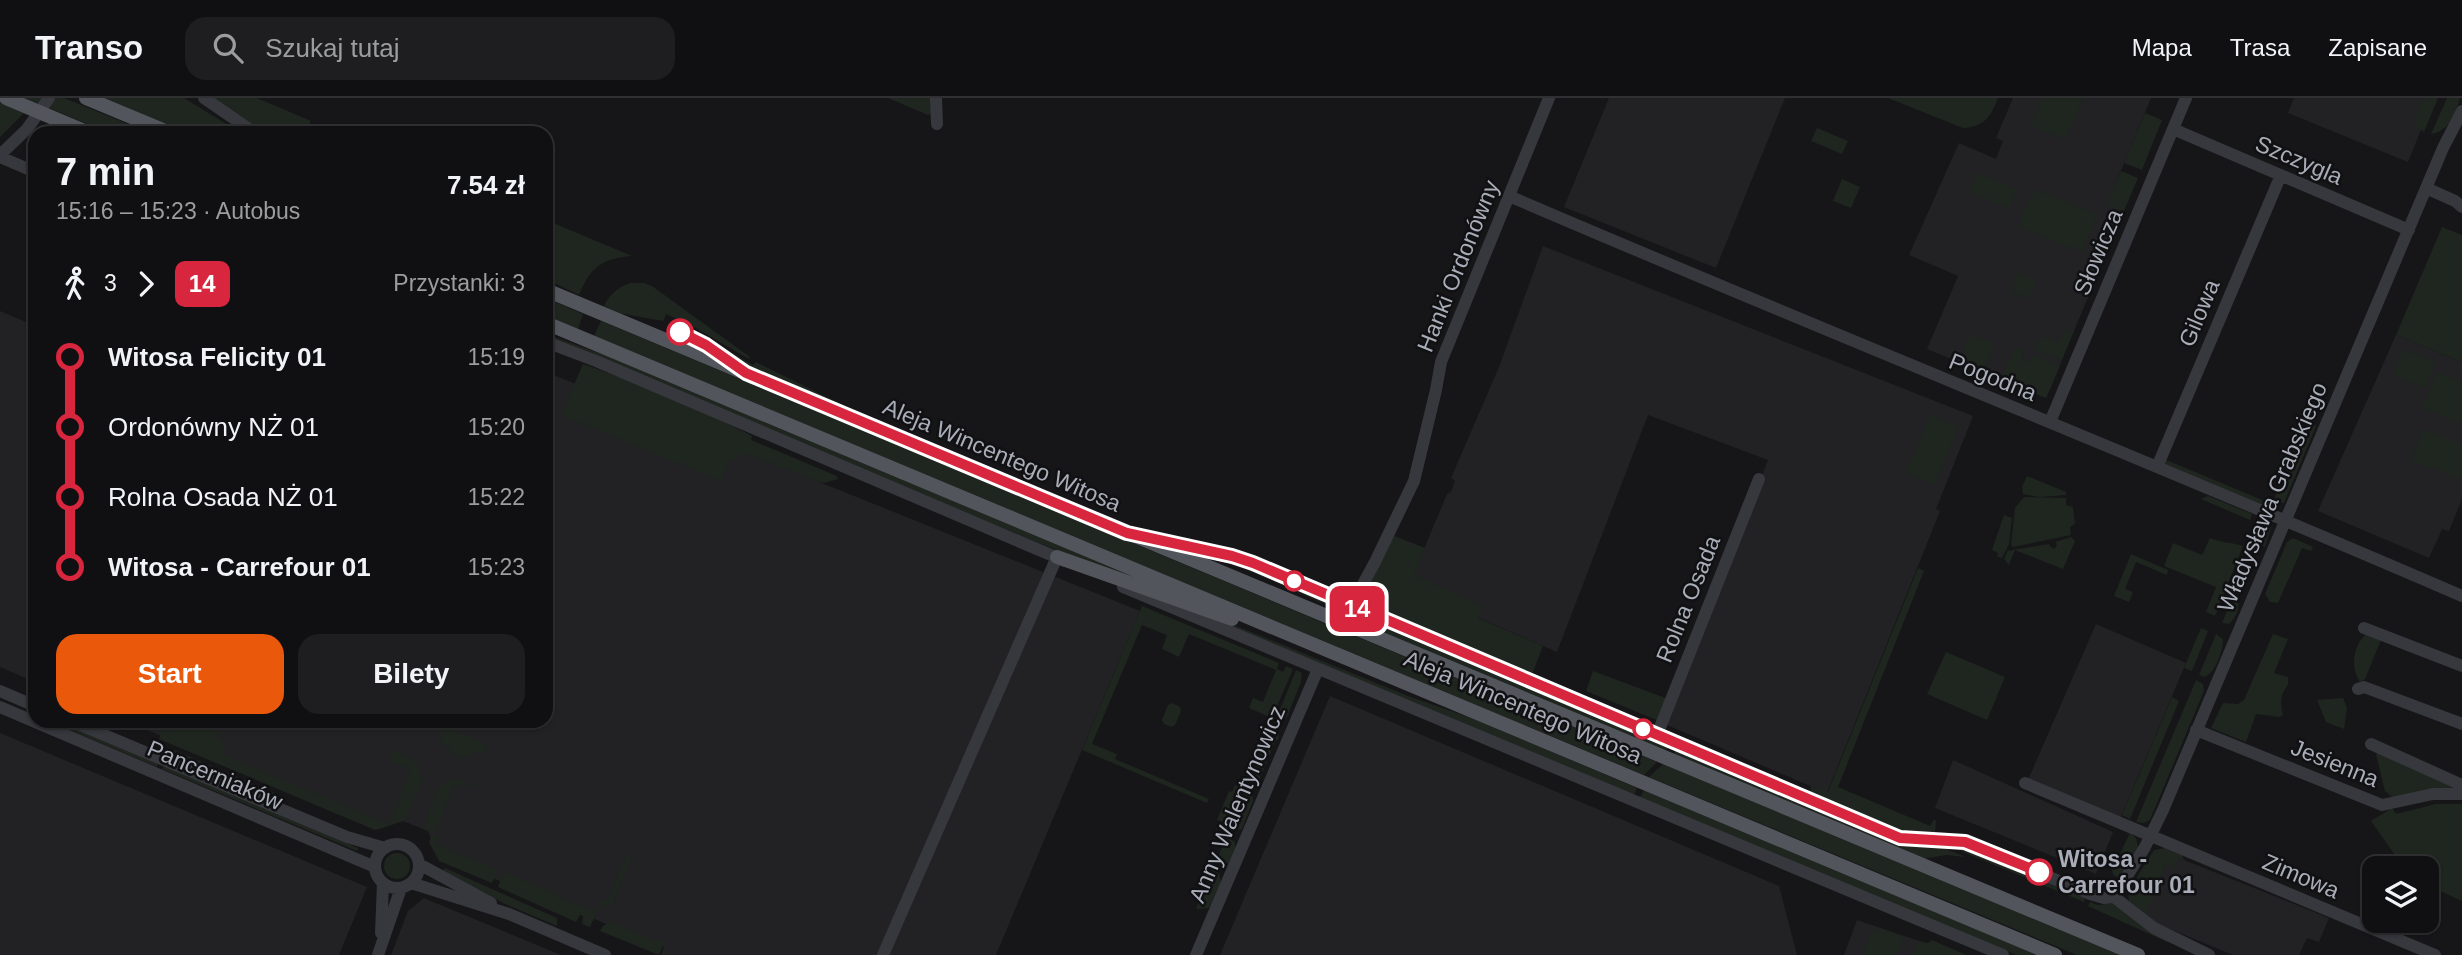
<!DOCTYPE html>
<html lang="pl">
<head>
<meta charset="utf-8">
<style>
	body { margin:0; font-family:Arial,sans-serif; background:#1e1e20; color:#f1f3f6; height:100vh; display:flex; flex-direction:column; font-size:26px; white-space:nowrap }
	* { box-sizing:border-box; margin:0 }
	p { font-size:23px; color:#9c9d9f }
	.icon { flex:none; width:38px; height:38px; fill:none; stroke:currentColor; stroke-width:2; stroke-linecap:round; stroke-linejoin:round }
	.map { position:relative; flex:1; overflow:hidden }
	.drawer { position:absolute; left:28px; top:28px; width:525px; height:602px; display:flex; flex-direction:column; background:#101012; border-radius:21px; box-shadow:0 2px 5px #0004,0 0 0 2px #303032 }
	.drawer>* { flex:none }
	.badge { padding:0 14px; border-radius:10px; font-size:24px; line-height:46px }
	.buttons { position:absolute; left:2362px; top:758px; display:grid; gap:14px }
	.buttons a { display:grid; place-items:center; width:77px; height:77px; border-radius:14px; background:#101012; box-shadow:0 2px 5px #0004,0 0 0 2px #303032; font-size:35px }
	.map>.badge { position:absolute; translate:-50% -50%; box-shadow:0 0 0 4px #fff }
	.legs { display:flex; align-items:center; gap:10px; height:77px; padding:0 28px; font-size:23px }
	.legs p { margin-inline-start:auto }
	.headline { display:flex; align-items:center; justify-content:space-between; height:119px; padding:0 28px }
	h1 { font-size:38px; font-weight:700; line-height:52px }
	.primary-button { display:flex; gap:14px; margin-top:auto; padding:14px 28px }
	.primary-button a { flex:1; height:80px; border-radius:21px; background:#ea580c; color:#fff; font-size:28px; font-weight:700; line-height:80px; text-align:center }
	.primary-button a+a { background:#1e1e20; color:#f1f3f6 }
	ul { padding:0 28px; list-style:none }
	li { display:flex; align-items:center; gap:24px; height:70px; font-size:26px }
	li i { display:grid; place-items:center; width:10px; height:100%; margin:0 9px; background:currentColor }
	li i::after { content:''; width:18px; height:18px; margin:-9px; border:5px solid; border-radius:50%; background:#101012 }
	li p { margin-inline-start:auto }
	li:first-child i { background:linear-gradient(#0000 50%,currentColor 0) }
	li:last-child i { background:linear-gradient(currentColor 50%,#0000 0) }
	header { display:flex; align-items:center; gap:42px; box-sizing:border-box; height:98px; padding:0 35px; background:#101012; border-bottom:2px solid #303032 }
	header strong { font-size:33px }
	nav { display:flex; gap:38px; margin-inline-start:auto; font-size:24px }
	.search { width:490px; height:63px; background:#1e1e20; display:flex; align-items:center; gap:18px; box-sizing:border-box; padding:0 24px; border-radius:21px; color:#9c9d9f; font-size:26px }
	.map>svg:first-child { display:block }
	.built { fill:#222225 }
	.green { fill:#1e261f }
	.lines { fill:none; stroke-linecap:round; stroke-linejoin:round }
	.minor { stroke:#37383d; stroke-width:12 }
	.major { stroke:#53555c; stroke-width:14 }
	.line-1-casing { stroke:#fff; stroke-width:16 }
	.line-1 { stroke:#d7263d; stroke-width:10 }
	.stop-1-dot { fill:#fff; stroke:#d7263d; stroke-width:3.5 }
	.labels { text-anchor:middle; stroke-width:5; stroke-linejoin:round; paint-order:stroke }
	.street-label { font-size:23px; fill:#a8adb8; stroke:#111113 }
	.stop-label { font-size:23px; font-weight:bold; fill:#a8adb8; stroke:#111113; text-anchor:start }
</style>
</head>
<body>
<header>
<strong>Transo</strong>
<div class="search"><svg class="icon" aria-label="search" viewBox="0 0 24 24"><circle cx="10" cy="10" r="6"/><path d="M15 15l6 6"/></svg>Szukaj tutaj</div>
<nav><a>Mapa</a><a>Trasa</a><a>Zapisane</a></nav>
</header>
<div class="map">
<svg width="2462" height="857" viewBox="0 0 2462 857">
	<rect width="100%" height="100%" fill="#161618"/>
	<path class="built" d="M1609 0H1785L1716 170 1564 109Z
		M2013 0H2151L2107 106 2124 113 2046 300 1927 251 1958 178 1909 157 1959 45 1996 61 2003 43 1996 40Z
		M2294 0H2434L2408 64 2288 15Z
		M1543 148 1973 318 1936 411 1940 413 1827 695 1667 627 1768 362 1648 317 1557 554 1408 489 1447 396 1451 394 1455 383 1451 380 1499 269Z
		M0 213 35 228V584L0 569Z
		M2396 237 2462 264V401L2449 433 2442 431 2429 460 2318 413Z
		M546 274 1140 513 996 857H661L664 849 437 758 428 733 403 723 380 731 126 623H546Z
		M2096 526 2186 565 2120 721 2028 682Z
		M1330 598 1779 788 1797 857H1220Z
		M0 635 367 789 339 857H0Z
		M1953 662 2113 734 2096 776 1935 710Z
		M2179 760 2329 820 2319 844 2307 840 2299 857H2233L2156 825 2145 816 2166 767Z
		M424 800 431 803 561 857H391L408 813Z
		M1857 822 1928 846 1954 857H1844Z"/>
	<path class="green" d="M25 0H64L150 35H109Z
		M104 0H184L241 35H188Z
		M213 0H257L311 23 305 35H265Z
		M888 0H931L932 16 928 17Z
		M1888 0H1998C1991 19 1984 29 1963 30Z
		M2042 0H2084L2065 42 2030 27Z
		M2424 0H2438L2424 34 2413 27Z
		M2447 0H2460C2455 16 2450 33 2431 36Z
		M0 5 24 15 0 39Z
		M2145 15 2162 22 2142 72 2124 65Z
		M1817 30 1848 43 1842 56 1811 43Z
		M2121 73 2138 80 2124 113 2106 107Z
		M1977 75 2017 91 2009 110 1969 94Z
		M1842 81 1860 89 1851 110 1833 103Z
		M2033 91 2097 116 2082 154 2018 129Z
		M546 122 632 158C602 160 590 170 579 197L546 181Z
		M2442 129 2462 137V264L2396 237Z
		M2018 175 2036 183 2029 201 2011 193Z
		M630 185H644L652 188 750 259 749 261 694 229 666 216 663 223 619 215 604 208C610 196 617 190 630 185Z
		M546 200 583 216 578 231 546 217Z
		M601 223 1657 664 1644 677 594 238Z
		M2068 230 2074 233 2062 262 2035 252 2041 238 2057 244Z
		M693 232 753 267 756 264 845 308 844 310 755 272 691 235Z
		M546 236 638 269 1198 505 1109 474 546 241Z
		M1970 236 1995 246 1985 271 2002 278 2015 249 2024 254 2021 261 2030 265 2033 257 2060 268 2046 300 1959 264Z
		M2403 251 2436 264 2425 290 2393 277Z
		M583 266C641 286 698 309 752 338L751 342 837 378 838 381 824 385 816 383 747 356 737 358 733 362 730 361 721 383 561 317Z
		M2437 274 2462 285V326L2422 310Z
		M1930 317 1958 329 1935 386 1906 375Z
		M2308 323 2316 328 2284 405H2281L2274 401Z
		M2424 331 2462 347V382L2410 362Z
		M2164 361 2267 404 2265 408 2162 365Z
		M2027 378 2066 394V397L2039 399 2023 396 2022 389Z
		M2208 398 2252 416 2250 422 2201 401Z
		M2024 399 2066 400V407L2073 409 2075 426 2070 429 2071 437 2013 449 2011 447 2015 410Z
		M2004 417 2012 420 2009 446 2002 460 1997 459 1998 455 1992 452Z
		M2259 419 2266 422 2271 430 2265 449 2257 445C2252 436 2253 427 2259 419Z
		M1392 437 1425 450 1414 477 1483 508 1478 520 1543 548 1533 574 1527 577 1371 511 1364 504 1363 499Z
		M2071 439 2075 443 2063 471 2015 452 2009 467 2004 461 2008 452 2011 453 2012 452 2050 446 2049 448 2055 451 2057 446 2055 444Z
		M2210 440C2221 445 2231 444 2243 448L2215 518 2206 514 2216 489 2164 468 2173 445 2202 457Z
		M2293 440 2313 449 2311 453 2302 450 2278 505 2270 504 2265 496 2287 444Z
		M2131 456 2168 472 2167 477 2136 464 2125 491 2133 494 2129 504 2114 498Z
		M1240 466 1670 648 1665 653 1368 529 1336 511 1239 468Z
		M1918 470 1924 473 1838 689 1930 728 1934 721 1936 723 1935 737 1911 739 1812 697 1810 688 1828 694Z
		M2243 474C2246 483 2238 488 2238 497 2239 509 2239 516 2229 526L2222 525Z
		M1142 508 1279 565 1277 571 1283 574 1286 568 1293 571 1272 620 1249 610 1253 600 1263 604 1276 572 1189 536 1179 559 1162 551 1167 537 1142 527 1092 646 1117 656 1115 661 1209 701 1207 705 1082 652Z
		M1195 513 1244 531 1408 598 1474 621 1637 690 1634 697Z
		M2201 530 2208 533 2192 573 2184 570Z
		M2216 536 2223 541C2223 553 2216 574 2205 579L2199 577Z
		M2273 536 2288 541 2274 575 2288 579V587C2280 597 2280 604 2283 617L2279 619 2256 616 2246 644 2211 630 2223 605 2238 606 2244 602Z
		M2366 536 2381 542 2365 581 2360 584C2350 570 2353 548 2366 536Z
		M1946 554 2005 579 1987 622 1927 596Z
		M1296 572 1302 575 1301 584 1287 619 1276 621Z
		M1593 573 1668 601 1659 623 1586 593Z
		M2196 582 2203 586 2204 593 2150 722 2144 725 2136 724Z
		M2172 599 2179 603 2130 721 2122 717Z
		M2343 600 2347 610 2344 631 2326 624 2317 602Z
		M1172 605 1180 609 1181 613 1175 627 1171 629 1164 626 1162 622 1168 607Z
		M49 623H56L158 665 157 669Z
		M166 623H224L217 641 223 644 222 647 226 649 223 657 389 726 410 676 408 670 391 663 392 655 396 653 417 664 423 684 403 723 375 732 159 641Z
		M437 626 487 646 484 655 476 653 464 660 456 659 449 650 442 647V638Z
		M1271 629 1278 631 1279 640 1275 644 1260 680 1256 683H1250Z
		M1678 651 1896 743 1923 749 1947 748 1948 752 1966 759 1946 757 1923 761 1673 656Z
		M174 652 277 696 274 702 169 657Z
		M2378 654 2456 690 2392 699 2385 693 2376 656Z
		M1663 666 2120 857H2077L1649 679Z
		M164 668 358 750 357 753 162 671Z
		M457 680 474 688 454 687 435 733 424 732C430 710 431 685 457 680Z
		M1235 687 1243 691 1228 726 1217 722 1229 693 1232 694Z
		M1245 692 1252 696 1253 703 1242 731 1234 733 1229 732Z
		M1644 692 2038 857H2016L1640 699Z
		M2436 706H2462V803L2427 787V770H2404L2371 723 2392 710 2396 716Z
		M2130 735 2136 740 2138 749 2119 780 2113 777 2112 772Z
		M432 737H438L435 746 498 772 492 785 439 763 429 744Z
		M1226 738 1235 744V750L1229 765 1221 767 1216 765Z
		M1953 746 2085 800 2084 804 1963 754Z
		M2165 750 2182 757 2184 762 2179 760 2174 770 2166 767 2146 816 2129 803 2128 793 2154 752Z
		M384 768a13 13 0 1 1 26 0a13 13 0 1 1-26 0Z
		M626 758 632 761 611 809 600 807 590 829 582 826 583 818 580 817 576 824 498 789 504 774 556 796 559 794 558 799 595 813 600 802 607 804Z
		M445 770 557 820V828L505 806 442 773Z
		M1212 772 1219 775 1221 785 1209 810 1196 811Z
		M2090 804 2098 807 2114 805 2168 842 2167 844 2088 808Z
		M611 824 649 840 661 842 663 848 659 857 600 833 604 827Z
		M1879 830 1901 838 1903 844 1897 857H1862L1872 833 1876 835Z
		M1932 842 1966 857H1913L1918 843 1928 845Z"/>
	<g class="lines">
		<path class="minor" d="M204 0 255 35
			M936 0 937 26
			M1549 0 1441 264 1436 292 1414 383 1375 464 1351 508 1796 694 1900 740 1965 744 2090 796 2104 800 2114 799 2154 830 2209 857
			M2173 31 2409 132
			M0 57 27 31 49 0
			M0 59 35 74
			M2426 90 2455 103 2462 109
			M1509 98C1825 234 2146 361 2462 498
			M546 244 596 263 1065 463
			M2050 324 2186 0
			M2157 369 2281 77
			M1123 489 2003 857
			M2364 530 2462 568
			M2358 591 2364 589 2462 626
			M0 593 35 608
			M0 609 375 769
			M71 623 347 739 385 750
			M2196 632 2382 707 2433 696H2462
			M1657 637 1759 381
			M2371 646 2462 687
			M2025 685 2435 857
			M375 768a22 22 0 1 1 44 0a22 22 0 1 1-44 0Z
			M419 766 491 805
			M411 785 509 816 605 857
			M2114 799 2145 749 2163 712 2443 50 2462 13
			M381 835 383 785
			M378 857 401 790
			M883 857 1057 459
			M1196 857 1318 571"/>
		<path class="major" d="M6 0 89 35
			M86 0 170 35
			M546 192 2138 857
			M546 225 2055 857
			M1161 442 1241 461 1351 508
			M1057 459 1232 521"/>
	</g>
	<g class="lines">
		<defs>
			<path id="line-1" d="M680 234 706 247 746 275 1127 435 1232 458 1253 465 1900 740 1965 744 2039 774"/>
		</defs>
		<use href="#line-1" class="line-1-casing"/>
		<use href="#line-1" class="line-1"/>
	</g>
	<g class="stop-1-dot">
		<circle cx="680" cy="234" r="12"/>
		<circle cx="1294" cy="483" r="9"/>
		<circle cx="1643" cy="631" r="9"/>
		<circle cx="2039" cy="774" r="12"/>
	</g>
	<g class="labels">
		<g class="street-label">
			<text transform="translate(2299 62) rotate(23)" y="8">Szczygla</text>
			<text transform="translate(2098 154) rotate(-67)" y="8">Słowicza</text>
			<text transform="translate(1458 168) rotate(-68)" y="8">Hanki Ordonówny</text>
			<text transform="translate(2199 215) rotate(-67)" y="8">Gilowa</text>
			<text transform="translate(1993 279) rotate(22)" y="8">Pogodna</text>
			<text transform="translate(1002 357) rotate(23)" y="8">Aleja Wincentego Witosa</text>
			<text transform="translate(2272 399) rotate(-67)" y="8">Władysława Grabskiego</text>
			<text transform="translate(1688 501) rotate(-68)" y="8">Rolna Osada</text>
			<text transform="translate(1523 609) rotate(23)" y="8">Aleja Wincentego Witosa</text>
			<text transform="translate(2335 665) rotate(22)" y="8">Jesienna</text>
			<text transform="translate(215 677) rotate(23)" y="8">Pancerniaków</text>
			<text transform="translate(1237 706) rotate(-67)" y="8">Anny Walentynowicz</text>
			<text transform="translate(2301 778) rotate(23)" y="8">Zimowa</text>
		</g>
		<g class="stop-label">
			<text x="2058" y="769">Witosa -<tspan x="2058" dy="26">Carrefour 01</tspan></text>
		</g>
	</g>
</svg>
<div class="buttons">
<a><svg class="icon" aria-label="layers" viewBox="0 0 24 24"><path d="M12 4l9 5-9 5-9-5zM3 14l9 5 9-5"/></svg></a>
</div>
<b class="badge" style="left:1357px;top:511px;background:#d7263d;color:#fff">14</b>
<section class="drawer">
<div class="headline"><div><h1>7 min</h1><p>15:16 – 15:23 · Autobus</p></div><b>7.54 zł</b></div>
<div class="legs"><svg class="icon" aria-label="walk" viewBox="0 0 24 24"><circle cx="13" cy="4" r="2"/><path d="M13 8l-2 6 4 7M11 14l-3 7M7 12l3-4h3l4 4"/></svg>3<svg class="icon" aria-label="forward" viewBox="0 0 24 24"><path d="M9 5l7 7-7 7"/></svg><b class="badge" style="background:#d7263d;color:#fff">14</b><p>Przystanki: 3</p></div>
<ul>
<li><i style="color:#d7263d"></i><b>Witosa Felicity 01</b><p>15:19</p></li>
<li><i style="color:#d7263d"></i><span>Ordonówny NŻ 01</span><p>15:20</p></li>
<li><i style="color:#d7263d"></i><span>Rolna Osada NŻ 01</span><p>15:22</p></li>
<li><i style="color:#d7263d"></i><b>Witosa - Carrefour 01</b><p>15:23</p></li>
</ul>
<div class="primary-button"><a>Start</a><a>Bilety</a></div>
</section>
</div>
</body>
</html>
